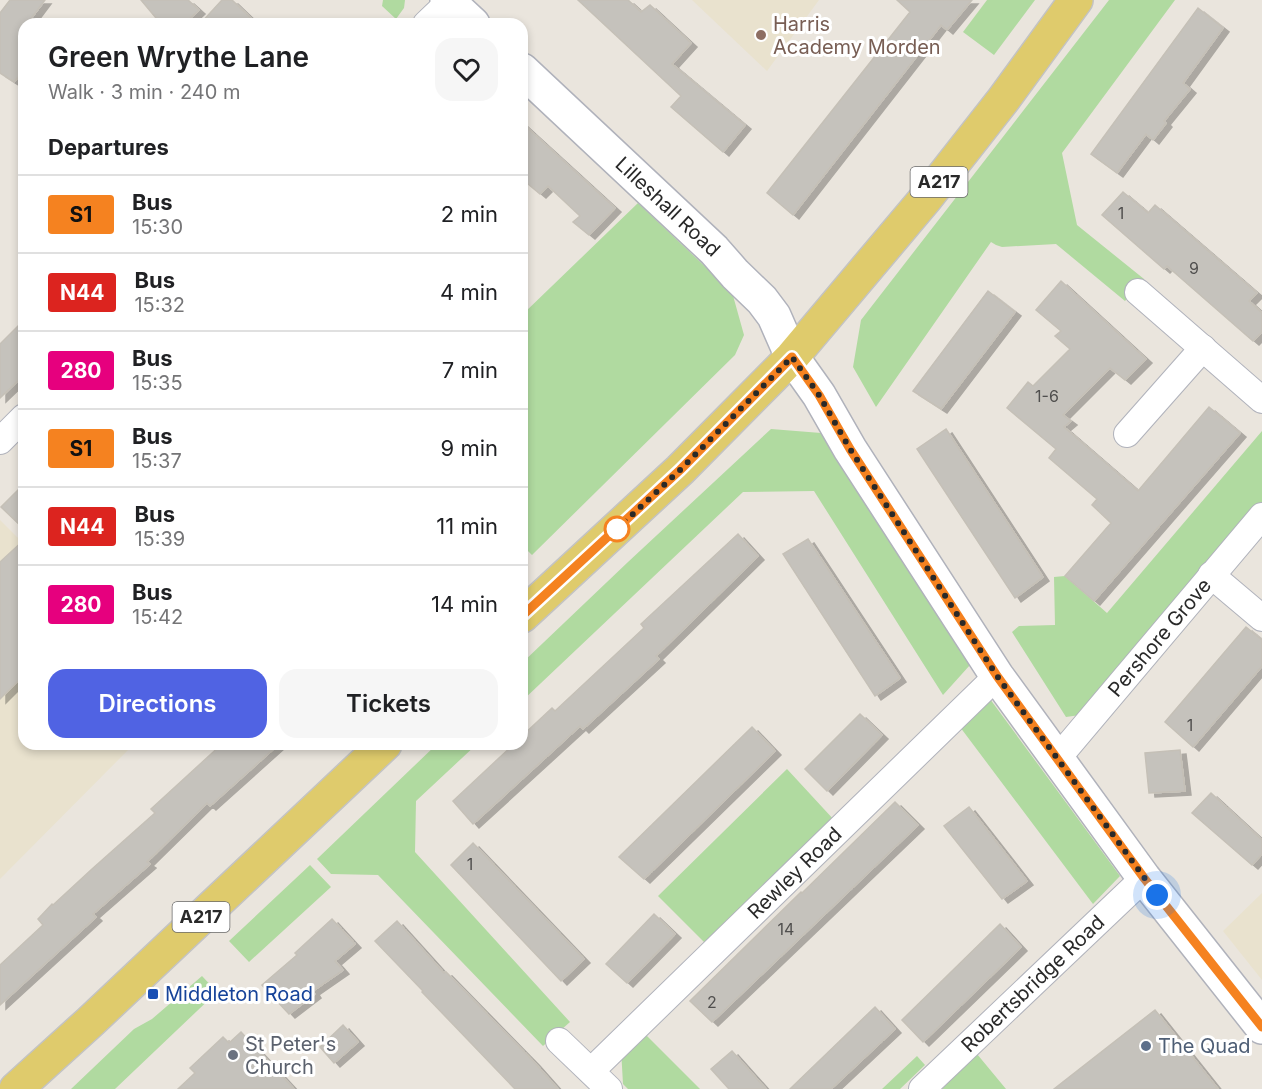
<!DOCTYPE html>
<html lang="en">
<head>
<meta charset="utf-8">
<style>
	body { margin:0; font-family:Inter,sans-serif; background:#f6f6f6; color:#202124; height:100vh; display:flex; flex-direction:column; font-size:22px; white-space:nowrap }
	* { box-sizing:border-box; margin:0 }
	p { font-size:20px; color:#757577 }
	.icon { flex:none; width:33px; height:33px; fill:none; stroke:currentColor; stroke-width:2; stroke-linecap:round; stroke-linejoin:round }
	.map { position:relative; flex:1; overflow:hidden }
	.drawer { position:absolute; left:18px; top:18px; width:510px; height:732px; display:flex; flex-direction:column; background:#fff; border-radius:18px; box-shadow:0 3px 9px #0003 }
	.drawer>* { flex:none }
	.badge { padding:0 12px; border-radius:4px; font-size:21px; line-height:39px }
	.you { position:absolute; width:30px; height:30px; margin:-15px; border:4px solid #fff; border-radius:50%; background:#1a73e8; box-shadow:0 0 0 9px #1a73e833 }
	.map>.badge { position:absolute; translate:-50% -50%; box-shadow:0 0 0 3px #fff }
	h2 { padding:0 30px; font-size:22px; line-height:54px }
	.round { display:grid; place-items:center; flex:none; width:63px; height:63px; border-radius:18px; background:#f6f6f6 }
	.overview { display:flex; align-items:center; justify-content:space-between; height:102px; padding:0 30px }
	h1 { font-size:28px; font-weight:600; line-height:45px }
	.primary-button { display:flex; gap:12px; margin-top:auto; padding:12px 30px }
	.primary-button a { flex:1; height:69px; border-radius:18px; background:#5063e3; color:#fff; font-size:24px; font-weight:600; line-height:69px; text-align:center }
	.primary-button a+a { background:#f6f6f6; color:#202124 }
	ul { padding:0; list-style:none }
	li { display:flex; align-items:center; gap:18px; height:78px; padding:0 30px; border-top:2px solid #e0e0e0 }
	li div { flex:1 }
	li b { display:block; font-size:22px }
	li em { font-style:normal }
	li .badge { min-width:66px; font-weight:700; text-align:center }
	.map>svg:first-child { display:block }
	.education { fill:#e9e2ce }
	.green { fill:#b0daa0 }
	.building { fill:#c5c2bc; stroke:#c5c0b7; stroke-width:1.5; filter:url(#shadow) }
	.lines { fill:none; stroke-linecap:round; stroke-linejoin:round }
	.street-casing { stroke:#b0b2bb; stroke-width:28 }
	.secondary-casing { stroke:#b0b2bb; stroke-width:36 }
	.primary-casing { stroke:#c3c3c3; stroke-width:36 }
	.street { stroke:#fff; stroke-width:26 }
	.secondary { stroke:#fff; stroke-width:33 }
	.primary { stroke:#dfcb6c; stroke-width:33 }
	.line-casing { stroke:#fff; stroke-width:14 }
	.line { stroke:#f58220; stroke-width:9 }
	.walk { stroke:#292929; stroke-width:6; stroke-dasharray:0 10.8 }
	.education-dot { fill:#8d6e63; stroke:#fff; stroke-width:2 }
	.stop-dot { fill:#fff; stroke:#f58220; stroke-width:3 }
	.transit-dot { fill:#1a4fb4; stroke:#fff; stroke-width:2 }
	.service-dot { fill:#5c6f8a; stroke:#fff; stroke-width:2 }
	.worship-dot { fill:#6b7280; stroke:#fff; stroke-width:2 }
	.labels { text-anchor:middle; stroke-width:6; stroke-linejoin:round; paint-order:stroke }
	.number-label { font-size:16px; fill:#504f4e }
	.shield { fill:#fff; stroke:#696969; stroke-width:1.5 }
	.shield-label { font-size:18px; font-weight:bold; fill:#292929 }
	.education-label { font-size:20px; fill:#785e54; stroke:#fff; text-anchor:start }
	.street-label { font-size:20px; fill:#292929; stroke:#fff }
	.transit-label { font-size:20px; fill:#164399; stroke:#fff; text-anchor:start }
	.worship-label { font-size:20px; fill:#5b616d; stroke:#fff; text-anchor:start }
	.service-label { font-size:20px; fill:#4e5e75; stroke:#fff; text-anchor:start }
</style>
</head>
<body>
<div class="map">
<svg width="1262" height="1089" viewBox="0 0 1262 1089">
	<defs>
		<filter id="shadow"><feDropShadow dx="6" dy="4" stdDeviation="0" flood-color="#0004"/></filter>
	</defs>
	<rect width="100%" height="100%" fill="#eae5dd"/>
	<path class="education" d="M692 0H819L767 71Z
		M0 520 24 544V744H134L0 879Z
		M1262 893V980L1223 931Z"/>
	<path class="green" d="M383 0H405L404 8 396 19 382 6Z
		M987 0H1035L994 55 963 32Z
		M1109 0H1175L1062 153 1077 225 1144 279 1125 301 1056 244 1002 247 996 245 991 242 876 407 853 367 861 320Z
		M638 203 732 292 744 335 735 355 532 555 522 545V315Z
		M771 429 821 433 970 665 943 695 814 491 743 492 522 701V663L628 562Z
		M1262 431V503L1080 715 1066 717 1012 632 1019 626 1055 625 1054 577 1065 576 1107 613Z
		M990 699 1120 876 1093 904 957 723Z
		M437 744H477L416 801 415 852 570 1022 543 1046 378 875 331 874 317 859Z
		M787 769 835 821 708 946 658 896Z
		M310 865 331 887 249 962 229 941Z
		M202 976 217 992 115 1089H71L134 1029 152 1019Z
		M642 1031 700 1089H628L623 1084 621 1049Z
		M977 1054 1006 1089H942Z
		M917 1056 925 1065 900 1089H882Z"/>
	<path class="building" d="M10 0H45L27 24H24V70L14 82 0 73V13Z
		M141 0H188L199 10 184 24H161Z
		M222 0H232L257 24H200Z
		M578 0H628L641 12 650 5 691 43 672 64 745 125 723 152 671 107 681 96Z
		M897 0H972L947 30 941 25 793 215 767 193 910 12Z
		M1198 8 1223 28 1183 83 1190 89 1164 121 1166 123 1153 140 1146 134 1117 173 1091 154Z
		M522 123 615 208 589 235 573 222 580 216 548 186 540 194 522 179Z
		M1123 192 1148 213 1155 205 1257 293 1249 301 1262 313V332L1253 341 1167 266 1164 269 1102 215Z
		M1061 281 1146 359 1125 380 1110 368 1063 415 1071 421 1064 427 1138 491 1209 407 1240 433 1094 601 1065 576 1111 523 1092 505 1097 499 1049 458 1056 449 1007 408 1028 382 1033 386 1070 349 1055 336 1061 331 1036 310Z
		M988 291 1015 312 941 409 913 391Z
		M24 320V375L0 398V344Z
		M946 429 1043 577 1015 598 917 449Z
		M24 484V529L1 507Z
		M738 534 758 556 656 656 659 659 583 729 580 726 473 824 453 801 514 744H522V736L552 708 555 711 644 628 641 624Z
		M808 539 900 678 875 696 783 554Z
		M24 540V675L0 699V562Z
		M1246 627 1262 640V666L1193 747 1165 722Z
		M860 714 882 735 827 791 805 769Z
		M752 727 775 751 644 879 619 857Z
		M222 744H279L210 806 207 803 147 862 150 864 93 914 96 917 0 1005V965L43 925 38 919 52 904 53 905 92 869 155 813 151 809Z
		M1180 750 1185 791 1149 793 1145 753Z
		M1211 793 1262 840V854L1252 865 1192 813Z
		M895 802 918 825 712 1022 690 1001 801 892 802 893Z
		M969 807 1027 881 1002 899 944 826Z
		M473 843 584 959 561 981 451 865Z
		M654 914 675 934 627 983 606 964Z
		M332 919 355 944 335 961 343 970 313 991 315 994 289 1014 262 985 297 955 295 953Z
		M397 921 444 973 446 972 534 1062 558 1089H515L422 992 423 991 375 941Z
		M1000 924 1021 947 923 1042 902 1020Z
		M875 1007 895 1029 831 1089H790Z
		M1155 1010 1218 1089H1054Z
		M343 1025 358 1042 334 1063 320 1047Z
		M241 1032 294 1089H178L195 1073 190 1068 223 1037 229 1043Z
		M732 1051 766 1089H729L711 1069Z"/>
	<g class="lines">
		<defs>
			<g id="street">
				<path d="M426 24 449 2"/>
				<path d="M1138 292 1262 400"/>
				<path d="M1127 434 1203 348"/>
				<path d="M0 441 24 417"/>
				<path d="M1211 575 1262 618"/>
				<path id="s1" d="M1057 759 1262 516"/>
				<path d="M559 1041 609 1089"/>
				<path id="s2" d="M591 1071 997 676"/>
				<path id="s3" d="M922 1089 1144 878"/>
			</g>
			<g id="secondary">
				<path d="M447 0 473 24"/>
				<path id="s4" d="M522 70 714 250 735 274 762 300 774 316 792 357 819 395 850 449 997 676 1144 878 1262 1027"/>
			</g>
			<path id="primary" d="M522 616 680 470 792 357 926 198 1003 100 1076 0
				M16 1089 90 1022 385 744"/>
		</defs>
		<use href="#street" class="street-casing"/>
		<use href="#secondary" class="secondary-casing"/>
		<use href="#primary" class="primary-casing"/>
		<use href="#street" class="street"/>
		<use href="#secondary" class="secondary"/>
		<use href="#primary" class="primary"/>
	</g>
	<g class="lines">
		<defs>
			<path id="line" d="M522 616 680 470 792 357 819 395 850 449 997 676 1144 878 1262 1027"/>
		</defs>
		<use href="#line" class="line-casing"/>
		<use href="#line" class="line"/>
		<path class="walk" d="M617 529 680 470 792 357 819 395 850 449 997 676 1157 895"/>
	</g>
	<circle class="education-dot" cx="761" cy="35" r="6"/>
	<circle class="stop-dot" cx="617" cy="529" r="12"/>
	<rect class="transit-dot" x="147" y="988" width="12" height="12" rx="3"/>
	<circle class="service-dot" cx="1146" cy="1046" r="6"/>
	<circle class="worship-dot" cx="233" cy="1055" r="6"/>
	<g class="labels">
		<g class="number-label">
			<text x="1121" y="219">1</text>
			<text x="1194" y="274">9</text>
			<text x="1047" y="402">1-6</text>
			<text x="1190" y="731">1</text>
			<text x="470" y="870">1</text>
			<text x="786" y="935">14</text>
			<text x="712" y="1008">2</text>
		</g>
		<g class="shield">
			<rect x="910.5" y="167" width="57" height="30" rx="4.5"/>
			<rect x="172.5" y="902" width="57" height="30" rx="4.5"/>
		</g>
		<g class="shield-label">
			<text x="939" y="188">A217</text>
			<text x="201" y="923">A217</text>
		</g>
		<g class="education-label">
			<text x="773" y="31">Harris<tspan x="773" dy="23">Academy Morden</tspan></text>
		</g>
		<g class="street-label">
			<text dy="7" stroke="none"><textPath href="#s4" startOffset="200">Lilleshall Road</textPath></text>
			<text dy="7" stroke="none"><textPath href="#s1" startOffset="159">Pershore Grove</textPath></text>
			<text dy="7" stroke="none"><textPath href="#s2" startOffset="284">Rewley Road</textPath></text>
			<text dy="7" stroke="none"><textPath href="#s3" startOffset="153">Robertsbridge Road</textPath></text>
		</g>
		<g class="transit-label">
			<text x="165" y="1001">Middleton Road</text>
		</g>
		<g class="worship-label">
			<text x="245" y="1051">St Peter's<tspan x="245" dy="23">Church</tspan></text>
		</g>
		<g class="service-label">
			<text x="1158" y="1053">The Quad</text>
		</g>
	</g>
</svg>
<div class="you" style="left:1157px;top:895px"></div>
<section class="drawer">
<div class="overview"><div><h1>Green Wrythe Lane</h1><p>Walk · 3 min · 240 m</p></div><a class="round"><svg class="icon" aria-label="heart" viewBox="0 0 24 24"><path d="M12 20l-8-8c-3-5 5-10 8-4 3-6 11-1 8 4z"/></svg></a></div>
<h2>Departures</h2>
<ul>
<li><span class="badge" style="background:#f58220;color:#111">S1</span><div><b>Bus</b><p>15:30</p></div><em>2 min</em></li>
<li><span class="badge" style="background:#dc241f;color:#fff">N44</span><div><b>Bus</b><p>15:32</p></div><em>4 min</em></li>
<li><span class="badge" style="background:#e6007e;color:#fff">280</span><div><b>Bus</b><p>15:35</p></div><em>7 min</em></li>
<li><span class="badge" style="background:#f58220;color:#111">S1</span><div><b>Bus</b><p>15:37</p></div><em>9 min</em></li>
<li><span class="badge" style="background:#dc241f;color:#fff">N44</span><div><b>Bus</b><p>15:39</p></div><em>11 min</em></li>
<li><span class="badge" style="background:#e6007e;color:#fff">280</span><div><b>Bus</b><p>15:42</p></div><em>14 min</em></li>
</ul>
<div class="primary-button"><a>Directions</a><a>Tickets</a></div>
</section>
</div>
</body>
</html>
